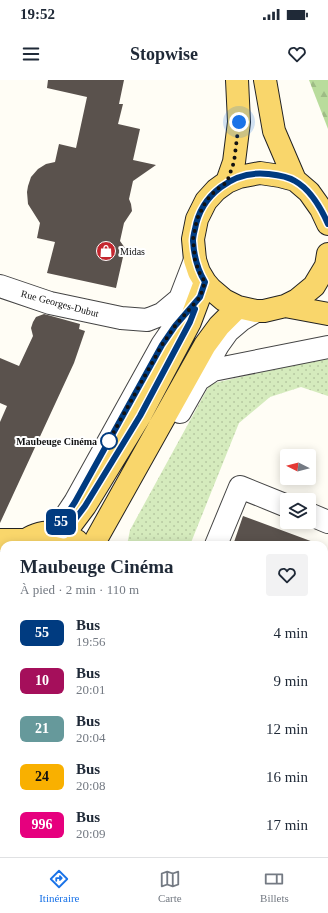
<!DOCTYPE html>
<html lang="fr">
<head>
<meta charset="utf-8">
<style>
	body { margin:0; font-family:Georgia,serif; background:#f2f2f3; color:#1f2937; height:100vh; display:flex; flex-direction:column; font-size:15px; white-space:nowrap }
	* { box-sizing:border-box; margin:0 }
	p { font-size:13px; color:#747a83 }
	.icon { flex:none; width:22px; height:22px; fill:none; stroke:currentColor; stroke-width:2; stroke-linecap:round; stroke-linejoin:round }
	.map { position:relative; flex:1; overflow:hidden }
	.details { position:absolute; left:0px; top:461px; width:328px; height:316px; display:flex; flex-direction:column; background:#fff; border-radius:12px 12px 0 0; box-shadow:0 2px 10px #0003 }
	.details>* { flex:none }
	.badge { padding:0 8px; border-radius:6px; font-size:14px; line-height:26px }
	.needle { width:26px; rotate:276deg }
	.controls { position:absolute; left:280px; top:369px; display:grid; gap:8px }
	.controls a { display:grid; place-items:center; width:36px; height:36px; border-radius:4px; background:#fff; box-shadow:0 2px 10px #0003; font-size:20px }
	.you { position:absolute; width:20px; height:20px; margin:-10px; border:3px solid #fff; border-radius:50%; background:#1a73e8; box-shadow:0 0 0 6px #1a73e833 }
	.map>.badge { position:absolute; translate:-50% -50%; box-shadow:0 0 0 2px #fff }
	.round { display:grid; place-items:center; flex:none; width:42px; height:42px; border-radius:4px; background:#f2f2f3 }
	.head { display:flex; align-items:center; justify-content:space-between; height:68px; padding:0 20px }
	h1 { font-size:19px; font-weight:700; line-height:30px }
	ul { padding:0; list-style:none }
	li { display:flex; align-items:center; gap:12px; height:48px; padding:0 20px }
	li div { flex:1 }
	li b { display:block; font-size:15px }
	li em { font-style:normal }
	li .badge { min-width:44px; font-weight:700; text-align:center }
	.status { display:flex; justify-content:space-between; align-items:center; height:28px; padding:0 20px; background:#fff; direction:ltr }
	.status svg { height:11px; fill:currentColor }
	header { display:flex; justify-content:space-between; align-items:center; height:52px; padding:0 20px; background:#fff; font-size:18px; font-weight:700 }
	.tab-bar { display:flex; justify-content:space-around; align-items:center; height:56px; border-top:1px solid #e0e1e3; background:#fff; font-size:11px; color:#747a83 }
	.tab-bar a { display:grid; justify-items:center; gap:2px }
	.tab-bar .current { color:#1a73e8 }
	.map>svg:first-child { display:block }
	.grass { fill:url(#grass-dots) }
	.forest { fill:url(#forest-firs) }
	.building { fill:#5a524d }
	.lines { fill:none; stroke-linecap:round; stroke-linejoin:round }
	.minor-casing { stroke:#444; stroke-width:24 }
	.major-casing { stroke:#222; stroke-width:24 }
	.minor { stroke:#fff; stroke-width:22 }
	.major { stroke:#f9d66b; stroke-width:22 }
	.line-casing { stroke:#fff; stroke-width:9 }
	.line { stroke:#003b80; stroke-width:6 }
	.walk { stroke:#111; stroke-width:4; stroke-dasharray:0 7.2 }
	.stop-dot { fill:#fff; stroke:#003b80; stroke-width:2 }
	.labels { text-anchor:middle; stroke-width:4; stroke-linejoin:round; paint-order:stroke }
	.poi-label { font-size:10px; fill:#111; stroke:#fff; text-anchor:start }
	.street-label { font-size:10px; fill:#111; stroke:#fff }
	.stop-label { font-size:10px; font-weight:bold; fill:#111; stroke:#fff; text-anchor:end }
</style>
</head>
<body>
<div class="status"><b>19:52</b><svg viewBox="0 0 49 12"><path d="M0 12V9h3v3zM5 12V6h3v6zM10 12V3h3v9zM15 12V0h3v12zM26 1h20v11H26zM47 4h2v5h-2z"/></svg></div>
<header><svg class="icon" aria-label="menu" viewBox="0 0 24 24"><path d="M4 6h16M4 12h16M4 18h16"/></svg>Stopwise<svg class="icon" aria-label="heart" viewBox="0 0 24 24"><path d="M12 20l-8-8c-3-5 5-10 8-4 3-6 11-1 8 4z"/></svg></header>
<div class="map">
<svg width="328" height="777" viewBox="0 0 328 777">
	<defs>
		<pattern id="grass-dots" width="8" height="8" patternUnits="userSpaceOnUse"><rect width="8" height="8" fill="#d5ebbd"/><path d="M2 2h.1M6 6h.1" fill="none" stroke="#b6c8a1" stroke-width="1.8" stroke-linecap="round"/></pattern>
		<pattern id="forest-firs" width="22" height="20" patternUnits="userSpaceOnUse"><rect width="22" height="20" fill="#b9dc9c"/><path d="M5 1l3.5 6h-7zM16 11l3.5 6h-7z" fill="#9ebc85"/></pattern>
	</defs>
	<rect width="100%" height="100%" fill="#fffdf5"/>
	<path class="grass" d="M328 277V316L301 307 270 317 239 343 190 465H127L130 450 210 304Z"/>
	<path class="forest" d="M309 0H328V49Z"/>
	<path class="building" d="M48 0H124L119 24H123L118 44 140 49 133 80 156 85 133 101 129 119 131 124 132 131 124 143 120 161 125 168 116 208 47 193 55 162 37 158 40 143 28 124 27 112 28 106 31 97 38 89 46 84 55 82 59 64 76 68 87 17 47 8Z
		M44 234 80 244 79 249 85 251 74 283 0 443V342L7 326 0 323V278L19 286 33 256 31 248 33 242 36 237Z
		M243 436 316 463V465H233Z"/>
	<g class="lines">
		<defs>
			<path id="minor" d="M0 206 50 223 121 238 147 240 162 234 180 219 195 180
				M198 300 213 290 328 267
				M180 332 218 265 228 251 241 240 256 231
				M309 434 328 442
				M59 446 75 422 162 265 175 246 196 221
				M216 465 240 407 287 426
				M324 733 328 724
				M0 766 4 760
				M117 773 130 777
				M205 773 215 777
				M28 777 29 773
				M154 777 155 773
				M305 777 307 773"/>
			<path id="major" d="M265 0 274 51 295 100
				M227 102 234 82 239 42 237 0
				M328 144 321 129 309 112 295 100 280 96 260 93 239 97 227 102 216 110 206 121 197 139 193 159 195 180 199 192 205 202 211 209 224 220 238 227 256 231H264L285 226 297 220 314 206 326 186 328 174
				M285 226 328 234
				M64 454 85 426 140 336 190 242 205 202
				M0 460H25
				M20 465C35 450 60 448 77 461
				M93 465 205 265 219 246 238 227
				M0 501 4 504
				M0 726 4 712"/>
		</defs>
		<use href="#minor" class="minor-casing"/>
		<use href="#major" class="major-casing"/>
		<use href="#minor" class="minor"/>
		<use href="#major" class="major"/>
	</g>
	<g class="lines">
		<defs>
			<path id="line" d="M195 229 190 242 140 336 85 426 64 454 55 452 75 422 162 265 175 246 200 217 205 202C197 189 194 176 193 161 193 157 194 153 195 149 201 115 233 90 268 94 277 95 287 96 295 101 311 110 321 128 328 144"/>
		</defs>
		<use href="#line" class="line-casing"/>
		<use href="#line" class="line"/>
		<path class="walk" d="M109 361 106 366 162 265 175 246 200 217 205 202 199 192 195 180 193 159 197 139 206 121 216 110 227 102 234 82 239 42"/>
	</g>
	<defs>
		<symbol id="shop-disc" viewBox="-11 -11 22 22"><circle r="9.5" fill="#c4262e" stroke="#fff"/><path d="M-5-2.5h2.3a2.7 3.5 0 0 1 5.4 0H5L5.5 6h-11ZM-1.5-2.5h3a1.5 2.3 0 0 0-3 0Z" fill="#fff"/></symbol>
	</defs>
	<g fill-rule="evenodd">
		<use href="#shop-disc" x="95" y="160" width="22" height="22"/>
	</g>
	<circle class="stop-dot" cx="109" cy="361" r="8"/>
	<g class="labels">
		<g class="poi-label">
			<text x="120" y="175">Midas</text>
		</g>
		<g class="street-label">
			<text transform="translate(60 223) rotate(15)" y="4">Rue Georges-Dubut</text>
		</g>
		<g class="stop-label">
			<text x="97" y="365">Maubeuge Cinéma</text>
		</g>
	</g>
</svg>
<div class="controls">
<a><svg class="needle" viewBox="-14 -14 28 28"><path d="M0-13l5 13h-10z" fill="#e53935"/><path d="M0 13l5-13h-10z" fill="#747a83"/></svg></a>
<a><svg class="icon" aria-label="layers" viewBox="0 0 24 24"><path d="M12 4l9 5-9 5-9-5zM3 14l9 5 9-5"/></svg></a>
</div>
<div class="you" style="left:239px;top:42px"></div>
<b class="badge" style="left:61px;top:442px;background:#003b80;color:#fff">55</b>
<section class="details">
<div class="head"><div><h1>Maubeuge Cinéma</h1><p>À pied · 2 min · 110 m</p></div><a class="round"><svg class="icon" aria-label="heart" viewBox="0 0 24 24"><path d="M12 20l-8-8c-3-5 5-10 8-4 3-6 11-1 8 4z"/></svg></a></div>
<ul>
<li><span class="badge" style="background:#003b80;color:#fff">55</span><div><b>Bus</b><p>19:56</p></div><em>4 min</em></li>
<li><span class="badge" style="background:#a50f5b;color:#fff">10</span><div><b>Bus</b><p>20:01</p></div><em>9 min</em></li>
<li><span class="badge" style="background:#66999b;color:#fff">21</span><div><b>Bus</b><p>20:04</p></div><em>12 min</em></li>
<li><span class="badge" style="background:#f9b000;color:#111">24</span><div><b>Bus</b><p>20:08</p></div><em>16 min</em></li>
<li><span class="badge" style="background:#e6007e;color:#fff">996</span><div><b>Bus</b><p>20:09</p></div><em>17 min</em></li>
</ul>
</section>
</div>
<nav class="tab-bar">
<a class="current"><svg class="icon" aria-label="directions" viewBox="0 0 24 24"><path d="M12 3l9 9-9 9-9-9zM9 14v-3h6M13 9l2 2-2 2"/></svg>Itinéraire</a>
<a><svg class="icon" aria-label="map" viewBox="0 0 24 24"><path d="M3 6l6-2 6 2 6-2v14l-6 2-6-2-6 2zM9 4v14M15 6v14"/></svg>Carte</a>
<a><svg class="icon" aria-label="tickets" viewBox="0 0 24 24"><path d="M3 7h18v10H3zM15 7v10"/></svg>Billets</a>
</nav>
</body>
</html>
